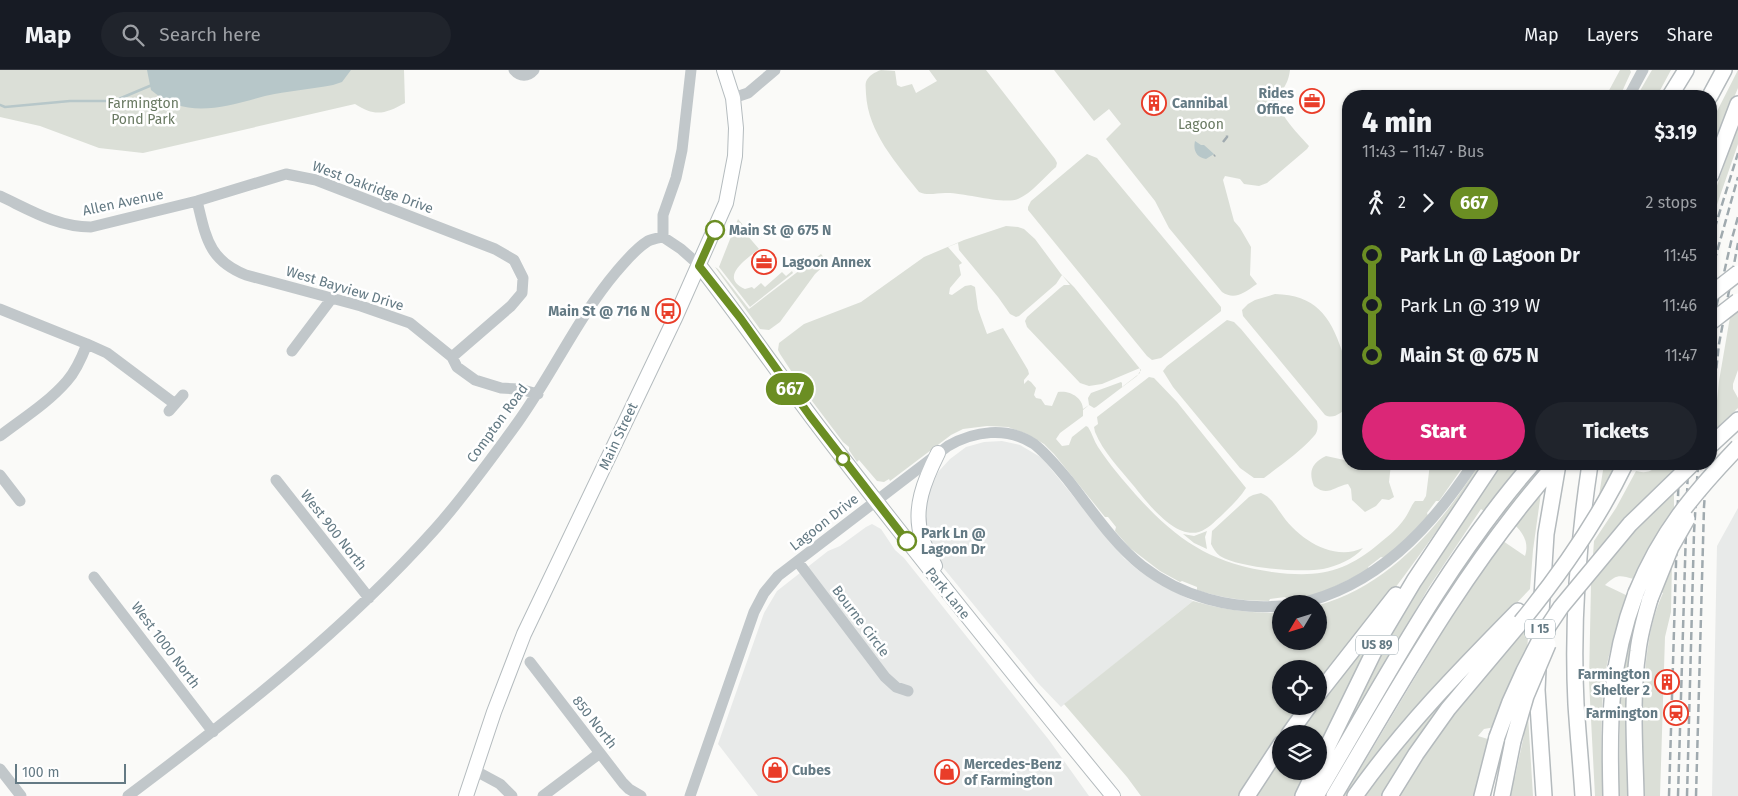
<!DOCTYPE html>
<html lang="en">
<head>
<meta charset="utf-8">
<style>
	body { margin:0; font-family:"Fira Sans",sans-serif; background:#20242c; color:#f1f3f6; height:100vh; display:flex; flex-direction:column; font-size:19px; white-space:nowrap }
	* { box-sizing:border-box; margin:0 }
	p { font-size:16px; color:#9ea1a6 }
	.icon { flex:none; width:28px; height:28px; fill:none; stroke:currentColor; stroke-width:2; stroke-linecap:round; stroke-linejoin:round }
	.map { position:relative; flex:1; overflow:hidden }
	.drawer { position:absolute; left:1342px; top:20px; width:375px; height:380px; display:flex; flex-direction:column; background:#171b24; border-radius:20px; box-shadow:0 1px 4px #0004 }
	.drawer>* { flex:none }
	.badge { padding:0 10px; border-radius:16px; font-size:18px; line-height:32px }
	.needle { width:32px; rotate:232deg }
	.buttons { position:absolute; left:1272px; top:525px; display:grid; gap:10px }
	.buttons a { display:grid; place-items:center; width:55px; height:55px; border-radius:50%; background:#171b24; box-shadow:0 1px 4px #0004; font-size:25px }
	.scale { position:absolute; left:15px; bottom:12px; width:111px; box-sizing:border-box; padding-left:5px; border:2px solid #647a84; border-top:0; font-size:14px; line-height:18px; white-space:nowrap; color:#647a84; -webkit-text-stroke:4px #fff; paint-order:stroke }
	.map>.badge { position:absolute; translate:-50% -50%; box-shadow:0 0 0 2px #fff }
	.legs { display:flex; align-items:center; gap:8px; height:55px; padding:0 20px; font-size:16px }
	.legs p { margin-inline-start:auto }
	.summary { display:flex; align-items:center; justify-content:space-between; height:85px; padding:0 20px }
	h1 { font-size:28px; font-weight:800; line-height:38px }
	.action { display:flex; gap:10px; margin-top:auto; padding:10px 20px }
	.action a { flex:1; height:58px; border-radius:30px; background:#db2777; color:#fff; font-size:20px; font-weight:800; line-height:58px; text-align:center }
	.action a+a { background:#20242c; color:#f1f3f6 }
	ul { padding:0 20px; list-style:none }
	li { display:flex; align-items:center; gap:18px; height:50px; font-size:19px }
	li i { display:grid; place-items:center; width:8px; height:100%; margin:0 6px; background:currentColor }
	li i::after { content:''; width:12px; height:12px; margin:-6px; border:4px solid; border-radius:50%; background:#171b24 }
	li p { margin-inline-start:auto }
	li:first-child i { background:linear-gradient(#0000 50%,currentColor 0) }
	li:last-child i { background:linear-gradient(currentColor 50%,#0000 0) }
	header { display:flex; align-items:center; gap:30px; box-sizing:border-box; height:70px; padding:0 25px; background:#171b24; border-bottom:1px solid #363941 }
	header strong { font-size:24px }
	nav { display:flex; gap:28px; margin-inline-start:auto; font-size:18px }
	.search { width:350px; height:45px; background:#20242c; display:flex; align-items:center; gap:12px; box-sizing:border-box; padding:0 18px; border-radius:28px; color:#9ea1a6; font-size:19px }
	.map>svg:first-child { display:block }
	.built { fill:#e8eae9 }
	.green { fill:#dbdfd7; fill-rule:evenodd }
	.water { fill:#b7c7c9 }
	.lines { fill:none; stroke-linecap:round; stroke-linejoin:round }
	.stream { stroke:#b7c7c9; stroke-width:2.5 }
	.major-casing { stroke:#b4bbbe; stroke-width:16 }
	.highway-casing { stroke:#b4babd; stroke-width:18 }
	.minor { stroke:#c1c7ca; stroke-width:11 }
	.major { stroke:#fff; stroke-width:14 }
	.highway { stroke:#fff; stroke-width:15 }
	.rail { stroke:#a0aaaf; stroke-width:2.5; stroke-dasharray:8 4; stroke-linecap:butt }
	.highway-bridge-casing { stroke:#b4babd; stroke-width:18; stroke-linecap:butt }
	.highway-bridge { stroke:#fff; stroke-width:15 }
	.line-1-casing { stroke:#fff; stroke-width:11 }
	.line-1 { stroke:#6b8e23; stroke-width:8 }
	.stop-1-dot { fill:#fff; stroke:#6b8e23; stroke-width:2.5 }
	.labels { text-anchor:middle; stroke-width:5; stroke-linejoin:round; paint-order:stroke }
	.shield { fill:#fff; stroke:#92a2a9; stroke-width:1 }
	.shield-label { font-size:12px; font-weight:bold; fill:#647a84 }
	.poi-label { font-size:14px; font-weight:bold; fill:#647a84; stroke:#fff; text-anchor:end }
	.park-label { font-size:14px; fill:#6a7a63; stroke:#fff }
	.street-label { font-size:14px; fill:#647a84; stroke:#fff }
	.stop-label { font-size:14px; font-weight:bold; fill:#647a84; stroke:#fff; text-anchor:start }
</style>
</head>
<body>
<header>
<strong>Map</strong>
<div class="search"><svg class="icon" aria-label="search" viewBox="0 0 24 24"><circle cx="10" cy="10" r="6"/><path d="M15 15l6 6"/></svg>Search here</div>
<nav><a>Map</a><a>Layers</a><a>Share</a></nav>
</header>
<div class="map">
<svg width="1738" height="726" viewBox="0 0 1738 726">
	<rect width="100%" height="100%" fill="#fafaf8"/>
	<path class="built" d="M1002 371 1020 375 1042 388 1124 488 1138 500 1159 514 1193 531 1061 637 1038 613 941 495 926 465 923 437 933 411 939 401 950 389 966 377 984 372Z
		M1738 438V726H1712L1717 476Z
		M872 454 881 459 895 480 904 488 1049 670 1089 726H758L718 674 764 543 777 521 828 481 840 476 866 457Z"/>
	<path class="green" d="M0 0H404L405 33C385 44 375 47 355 34L143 83 99 78 40 56 0 47Z
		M881 0 895 1 897 15 901 17 912 14 916 23 937 11 929 0H986L1055 89 1057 93 1056 97C1044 107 1032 123 1018 129 1003 135 963 122 945 123 936 123 928 126 919 122 896 93 868 62 866 24 866 20 865 15 866 12 868 6 875 2 881 0Z
		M1054 0H1290C1288 14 1285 14 1280 26 1274 42 1299 64 1309 76L1307 79 1267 113 1259 116 1244 114 1240 109 1225 106 1223 110 1234 151 1240 158 1251 177 1250 205 1257 214C1245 222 1235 231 1222 222L1169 158 1155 131 1106 69 1121 54 1109 39 1094 51Z
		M1620 0H1630L1631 2 1620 26H1606Z
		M1652 0H1671L1657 26H1637Z
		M1738 0V18L1711 82V53Z
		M1738 55V74L1711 152V133Z
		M1087 84 1097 88 1221 237V241L1220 242 1161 288 1152 290 1147 286 1028 140V137L1031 131Z
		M738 149 743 155 741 158 759 179C747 189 718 207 745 219L752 217 754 219 761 213 765 217 782 202 786 206 792 201 793 203 750 237 719 197Z
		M1006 156 1018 157 1024 159 1035 169 1061 204 1074 217 1141 300 1137 306 1096 337 1094 338 1089 335 1083 340V346L1060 363 1056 369 1062 376 1069 375 1072 367 1086 356 1088 357C1092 363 1094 371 1098 377 1109 394 1123 410 1136 425 1177 470 1210 493 1272 502 1318 508 1345 503 1381 472 1390 465 1399 457 1405 448 1409 442 1411 436 1415 431H1423L1426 426 1430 394H1465L1439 431H1436L1427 443 1428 446 1403 472 1384 488 1381 487 1368 497 1369 499C1341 514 1320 526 1288 530L1285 527 1270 529 1269 531C1245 531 1220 528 1197 520V517L1182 511 1180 512 1160 501 1130 478 1115 461 1116 457 1108 447H1105L1054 384 1044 374 1027 364 1008 357 987 356 963 359 951 365 890 411 889 409 884 412 877 411 859 390 857 392 849 380V377L843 372 803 319 780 284 778 280 779 273 804 254 861 232 924 187 964 170ZM958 173 959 180 998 227 1010 244 1016 247 1019 246 1056 214 1062 205 1070 215H1064L1060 218 1027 247 1025 251 1027 257 1080 313 1089 316 1102 314 1140 298V303L1122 317V313L1121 312 1091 323 1088 328 1089 335 1083 339C1083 328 1070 320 1058 322L1052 336 1045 335 1041 329 1036 328 1034 325 1036 318 1031 312 1028 310 1024 314V310L1029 304 1028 300 1003 258 987 264 978 239 975 217 971 215 965 216 952 225 949 224 950 218 961 205 959 195 962 193 948 177Z
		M821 184 825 189 826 188 827 193 815 204 780 252 769 260 760 259 715 197 718 199 749 239Z
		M1275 224C1315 225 1330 245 1342 281 1344 287 1348 293 1349 298 1350 311 1349 324 1349 337 1341 342 1334 350 1325 345L1243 246 1242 240 1248 234 1255 230Z
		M1738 240V300L1733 314V319L1738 328V338L1714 361 1719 311 1730 247Z
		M1227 250 1234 252 1241 259 1317 351C1318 356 1318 362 1314 366 1300 382 1281 395 1264 408H1254L1240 398 1173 317 1163 301 1167 296Z
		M1149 307 1154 308 1177 332 1246 418C1240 428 1230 437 1221 446 1214 452 1208 459 1199 462 1174 469 1147 432 1133 415 1120 399 1103 382 1095 362L1094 357 1098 354 1097 347Z
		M1326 386 1349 391V394H1391L1389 412 1394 427 1389 430 1382 429 1376 436 1365 442 1352 430 1351 419 1348 414C1333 417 1328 427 1314 416 1308 401 1312 393 1326 386Z
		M1479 394H1483C1432 470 1377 544 1319 616V599H1281V636H1303L1281 664 1241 726H1141L1127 707 1064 634 1193 531C1224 540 1249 543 1281 543V571H1319V535C1389 516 1443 453 1479 394Z
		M1502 394H1545L1533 480 1530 519 1425 629 1377 686 1347 726H1344L1459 534 1503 471 1525 486C1533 461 1505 448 1488 435L1484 441 1481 439 1429 517 1327 695 1401 546Z
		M1604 394H1619L1598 432Z
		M1652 394H1675V399L1633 440 1593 485 1594 471 1616 438 1636 401C1643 403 1651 403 1656 396Z
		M1674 420V439L1657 466 1634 509C1619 505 1617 504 1605 515L1628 526C1619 550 1611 574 1606 599 1599 641 1602 684 1603 726H1595L1589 611 1591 514 1624 471Z
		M1261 423C1271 427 1274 434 1280 442 1297 468 1332 492 1363 478 1354 489 1337 496 1323 499 1301 503 1239 498 1220 486 1216 483 1213 478 1211 474L1212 461 1249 427 1253 425Z
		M1207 461 1205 467 1207 479 1194 473 1183 464 1194 466Z
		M1672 491 1671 542 1665 567 1660 726H1644L1641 657C1644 646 1642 636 1643 626 1646 590 1648 556 1663 523L1659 521Z
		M1638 542 1642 543 1630 726H1619L1620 630 1626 588Z
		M1529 552 1527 582 1495 657 1484 659 1478 666 1491 670 1476 726H1396L1440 659C1453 652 1456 638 1465 627L1467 629Z
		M1376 560 1378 561 1319 679V664H1297Z
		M1487 585 1405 689 1381 726H1365L1412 665Z
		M1528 645 1533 726H1509L1512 707H1515L1524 665 1522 664Z
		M1281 686V701H1308L1295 726H1254Z"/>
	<path class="water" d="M147 0H351L342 12 333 15C311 19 287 21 265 26 224 37 186 50 151 20Z
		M1195 71 1201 75H1204L1214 84 1206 89C1196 87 1193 80 1195 71Z"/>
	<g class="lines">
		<path class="stream" d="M0 35 5 37 70 31H114L152 15"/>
		<defs>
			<path id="major" d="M699 195C745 254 786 315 832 374 923 493 1018 610 1113 726
				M935 496C931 487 925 478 922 468 912 439 925 409 938 383
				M466 726 494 642 524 564 676 246 726 133 735 86 736 58 733 28 724 0"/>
			<path id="highway" d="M1670 26 1686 0
				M1710 26 1724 0
				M1711 105 1738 34
				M1711 375 1738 350
				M1539 574 1546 464 1558 394
				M1538 599 1537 620 1544 726
				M1319 623 1396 525
				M1289 664 1309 636
				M1319 694 1383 563 1414 511 1492 394
				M1247 726 1281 674
				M1303 726 1315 701
				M1316 726C1383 613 1445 494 1532 394
				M1334 726C1402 611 1467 494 1556 394
				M1355 726C1403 658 1460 600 1518 541
				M1390 726 1416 684 1448 639 1521 552
				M1482 726 1497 667
				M1502 726 1513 671
				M1583 726C1581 695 1578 665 1576 634 1572 554 1578 473 1590 394
				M1611 726C1609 651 1609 595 1636 523
				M1636 726C1635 678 1631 629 1638 581 1640 563 1645 546 1650 529"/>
		</defs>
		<use href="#major" class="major-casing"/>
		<use href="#highway" class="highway-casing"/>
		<path class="minor" d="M514 0C520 7 528 7 534 0
			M1629 26 1643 0
			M733 28 748 23 775 0
			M0 126C30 140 57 157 91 157L197 131 286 104 316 110 495 179 514 190 523 208 522 223 511 236 452 287
			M197 131C206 167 208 190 246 205L361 236 410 253 452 287 457 297 475 310 501 318 519 319 538 324
			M663 167V145L676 108 682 80 691 0
			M663 167 681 179 699 195
			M0 239 87 274 107 283 175 334
			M292 281 332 228
			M169 341 183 325
			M0 366C22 349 48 333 67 311 76 301 82 287 87 274
			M0 405 20 431
			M276 410 369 528
			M798 492 885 607 896 617 908 621
			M94 507 213 662
			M1297 534C1376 517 1430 459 1473 394
			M530 592 623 713 629 719 641 726
			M0 699 21 726
			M474 700 500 714 512 726
			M128 726C237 644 345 560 436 458 465 425 492 388 518 352 553 303 578 247 617 201 626 191 635 179 648 171 652 169 658 168 663 167
			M543 726 600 683
			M690 726 754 542 764 523 778 506 948 376C974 361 1007 356 1034 374 1047 384 1057 397 1068 410 1091 439 1113 473 1142 496 1182 527 1232 540 1281 536"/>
		<use href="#major" class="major"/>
		<use href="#highway" class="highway"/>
		<path class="rail" d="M1223 72 1227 67V62
			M1214 86 1215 85
			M1711 170 1738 83
			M1711 203 1738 107
			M1711 260 1731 172 1738 147
			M1711 346 1719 274 1738 173
			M1669 726 1679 394
			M1678 726 1688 394
			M1687 726 1694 463 1698 394
			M1696 726 1704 437 1707 394"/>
		<defs>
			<path id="highway-bridge" d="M1711 224 1738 203
				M1711 252 1738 231
				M1636 523C1661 462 1693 424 1738 377
				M1650 529 1671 477 1687 449
				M1521 552C1561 503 1598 450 1625 394
				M1497 667 1510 632 1524 601 1543 564 1561 537 1630 454 1692 394
				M1513 671 1526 626 1548 574"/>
		</defs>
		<use href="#highway-bridge" class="highway-bridge-casing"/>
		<use href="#highway-bridge" class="highway-bridge"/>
	</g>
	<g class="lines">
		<defs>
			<path id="line-1" d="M715 160 699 196 741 249 810 346 907 471"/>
		</defs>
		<use href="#line-1" class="line-1-casing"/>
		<use href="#line-1" class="line-1"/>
	</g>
	<defs>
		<symbol id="office-ring" viewBox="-11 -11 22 22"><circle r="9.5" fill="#fff" stroke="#e93d29" stroke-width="1.5"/><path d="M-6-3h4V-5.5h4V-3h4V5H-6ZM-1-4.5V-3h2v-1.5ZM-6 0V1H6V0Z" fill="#e93d29"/></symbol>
		<symbol id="building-ring" viewBox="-11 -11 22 22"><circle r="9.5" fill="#fff" stroke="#e93d29" stroke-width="1.5"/><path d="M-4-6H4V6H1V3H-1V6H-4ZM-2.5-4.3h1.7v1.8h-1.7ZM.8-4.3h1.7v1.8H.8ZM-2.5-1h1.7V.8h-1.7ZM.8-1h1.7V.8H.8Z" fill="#e93d29"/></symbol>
		<symbol id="bus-ring" viewBox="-11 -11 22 22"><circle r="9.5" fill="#fff" stroke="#e93d29" stroke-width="1.5"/><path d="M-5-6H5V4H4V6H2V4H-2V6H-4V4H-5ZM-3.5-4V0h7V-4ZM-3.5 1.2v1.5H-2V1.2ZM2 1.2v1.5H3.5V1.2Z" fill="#e93d29"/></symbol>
		<symbol id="station-ring" viewBox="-11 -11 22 22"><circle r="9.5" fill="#fff" stroke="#e93d29" stroke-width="1.5"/><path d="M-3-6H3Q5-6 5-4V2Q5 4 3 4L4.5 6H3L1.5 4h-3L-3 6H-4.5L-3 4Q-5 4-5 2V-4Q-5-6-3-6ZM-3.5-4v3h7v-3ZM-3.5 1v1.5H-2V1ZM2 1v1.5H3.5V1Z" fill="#e93d29"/></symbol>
		<symbol id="shop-ring" viewBox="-11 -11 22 22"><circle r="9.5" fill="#fff" stroke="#e93d29" stroke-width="1.5"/><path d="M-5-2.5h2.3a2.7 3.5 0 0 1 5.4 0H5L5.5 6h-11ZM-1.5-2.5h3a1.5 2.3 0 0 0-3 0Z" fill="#e93d29"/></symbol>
	</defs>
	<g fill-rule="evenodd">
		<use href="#office-ring" x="1298" y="17" width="28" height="28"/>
		<use href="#building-ring" x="1140" y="19" width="28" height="28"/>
		<use href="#office-ring" x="750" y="178" width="28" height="28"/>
		<use href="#bus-ring" x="654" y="227" width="28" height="28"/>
		<use href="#building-ring" x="1653" y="598" width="28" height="28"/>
		<use href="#station-ring" x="1662" y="629" width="28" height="28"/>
		<use href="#shop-ring" x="761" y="686" width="28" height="28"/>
		<use href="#shop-ring" x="933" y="688" width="28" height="28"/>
	</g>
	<g class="stop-1-dot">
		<circle cx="715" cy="160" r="9"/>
		<circle cx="843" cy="389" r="6"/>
		<circle cx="907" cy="471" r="9"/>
	</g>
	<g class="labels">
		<g class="shield">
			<rect x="1525" y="549.5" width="30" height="19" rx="4"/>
			<rect x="1356" y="565.5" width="42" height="19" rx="4"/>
		</g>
		<g class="shield-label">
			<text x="1540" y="563">I 15</text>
			<text x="1377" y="579">US 89</text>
		</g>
		<g class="poi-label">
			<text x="1294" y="28">Rides<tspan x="1294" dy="16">Office</tspan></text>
			<text x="1172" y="38" text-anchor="start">Cannibal</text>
			<text x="782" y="197" text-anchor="start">Lagoon Annex</text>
			<text x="650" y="246">Main St @ 716 N</text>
			<text x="1650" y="609">Farmington<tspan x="1650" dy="16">Shelter 2</tspan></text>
			<text x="1658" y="648">Farmington</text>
			<text x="964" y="699" text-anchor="start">Mercedes-Benz<tspan x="964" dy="16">of Farmington</tspan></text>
			<text x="792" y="705" text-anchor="start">Cubes</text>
		</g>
		<g class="park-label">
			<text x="143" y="38">Farmington<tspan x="143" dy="16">Pond Park</tspan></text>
			<text x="1201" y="59">Lagoon</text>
		</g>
		<g class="street-label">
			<text transform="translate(373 117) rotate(20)" y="5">West Oakridge Drive</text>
			<text transform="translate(123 132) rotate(-12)" y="5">Allen Avenue</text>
			<text transform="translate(345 218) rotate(17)" y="5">West Bayview Drive</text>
			<text transform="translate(497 353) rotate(-54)" y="5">Compton Road</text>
			<text transform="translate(618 366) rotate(-65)" y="5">Main Street</text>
			<text transform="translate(824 452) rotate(-38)" y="5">Lagoon Drive</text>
			<text transform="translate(334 460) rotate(52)" y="5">West 900 North</text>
			<text transform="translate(948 523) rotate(51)" y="5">Park Lane</text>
			<text transform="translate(861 551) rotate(53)" y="5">Bourne Circle</text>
			<text transform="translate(166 575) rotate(53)" y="5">West 1000 North</text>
			<text transform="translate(595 652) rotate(52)" y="5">850 North</text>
		</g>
		<g class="stop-label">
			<text x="729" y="165">Main St @ 675 N</text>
			<text x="921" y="468">Park Ln @<tspan x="921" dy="16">Lagoon Dr</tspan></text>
		</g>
	</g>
</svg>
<div class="buttons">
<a><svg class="needle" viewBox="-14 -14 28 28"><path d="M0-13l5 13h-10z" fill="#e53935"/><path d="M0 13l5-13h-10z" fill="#9ea1a6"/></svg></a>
<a><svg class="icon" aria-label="locate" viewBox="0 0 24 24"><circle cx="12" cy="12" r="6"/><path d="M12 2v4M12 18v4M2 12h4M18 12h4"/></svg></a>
<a><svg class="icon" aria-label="layers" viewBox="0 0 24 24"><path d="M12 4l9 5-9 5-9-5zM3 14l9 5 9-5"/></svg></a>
</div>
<div class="scale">100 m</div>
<b class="badge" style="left:790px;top:319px;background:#6b8e23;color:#fff">667</b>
<section class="drawer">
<div class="summary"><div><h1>4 min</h1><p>11:43 – 11:47 · Bus</p></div><b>$3.19</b></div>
<div class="legs"><svg class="icon" aria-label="walk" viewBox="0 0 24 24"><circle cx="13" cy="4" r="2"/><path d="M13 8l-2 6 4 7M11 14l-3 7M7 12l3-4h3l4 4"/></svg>2<svg class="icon" aria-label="forward" viewBox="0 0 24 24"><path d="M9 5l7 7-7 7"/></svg><b class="badge" style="background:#6b8e23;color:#fff">667</b><p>2 stops</p></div>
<ul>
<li><i style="color:#6b8e23"></i><b>Park Ln @ Lagoon Dr</b><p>11:45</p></li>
<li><i style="color:#6b8e23"></i><span>Park Ln @ 319 W</span><p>11:46</p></li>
<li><i style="color:#6b8e23"></i><b>Main St @ 675 N</b><p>11:47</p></li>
</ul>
<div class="action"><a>Start</a><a>Tickets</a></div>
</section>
</div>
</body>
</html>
